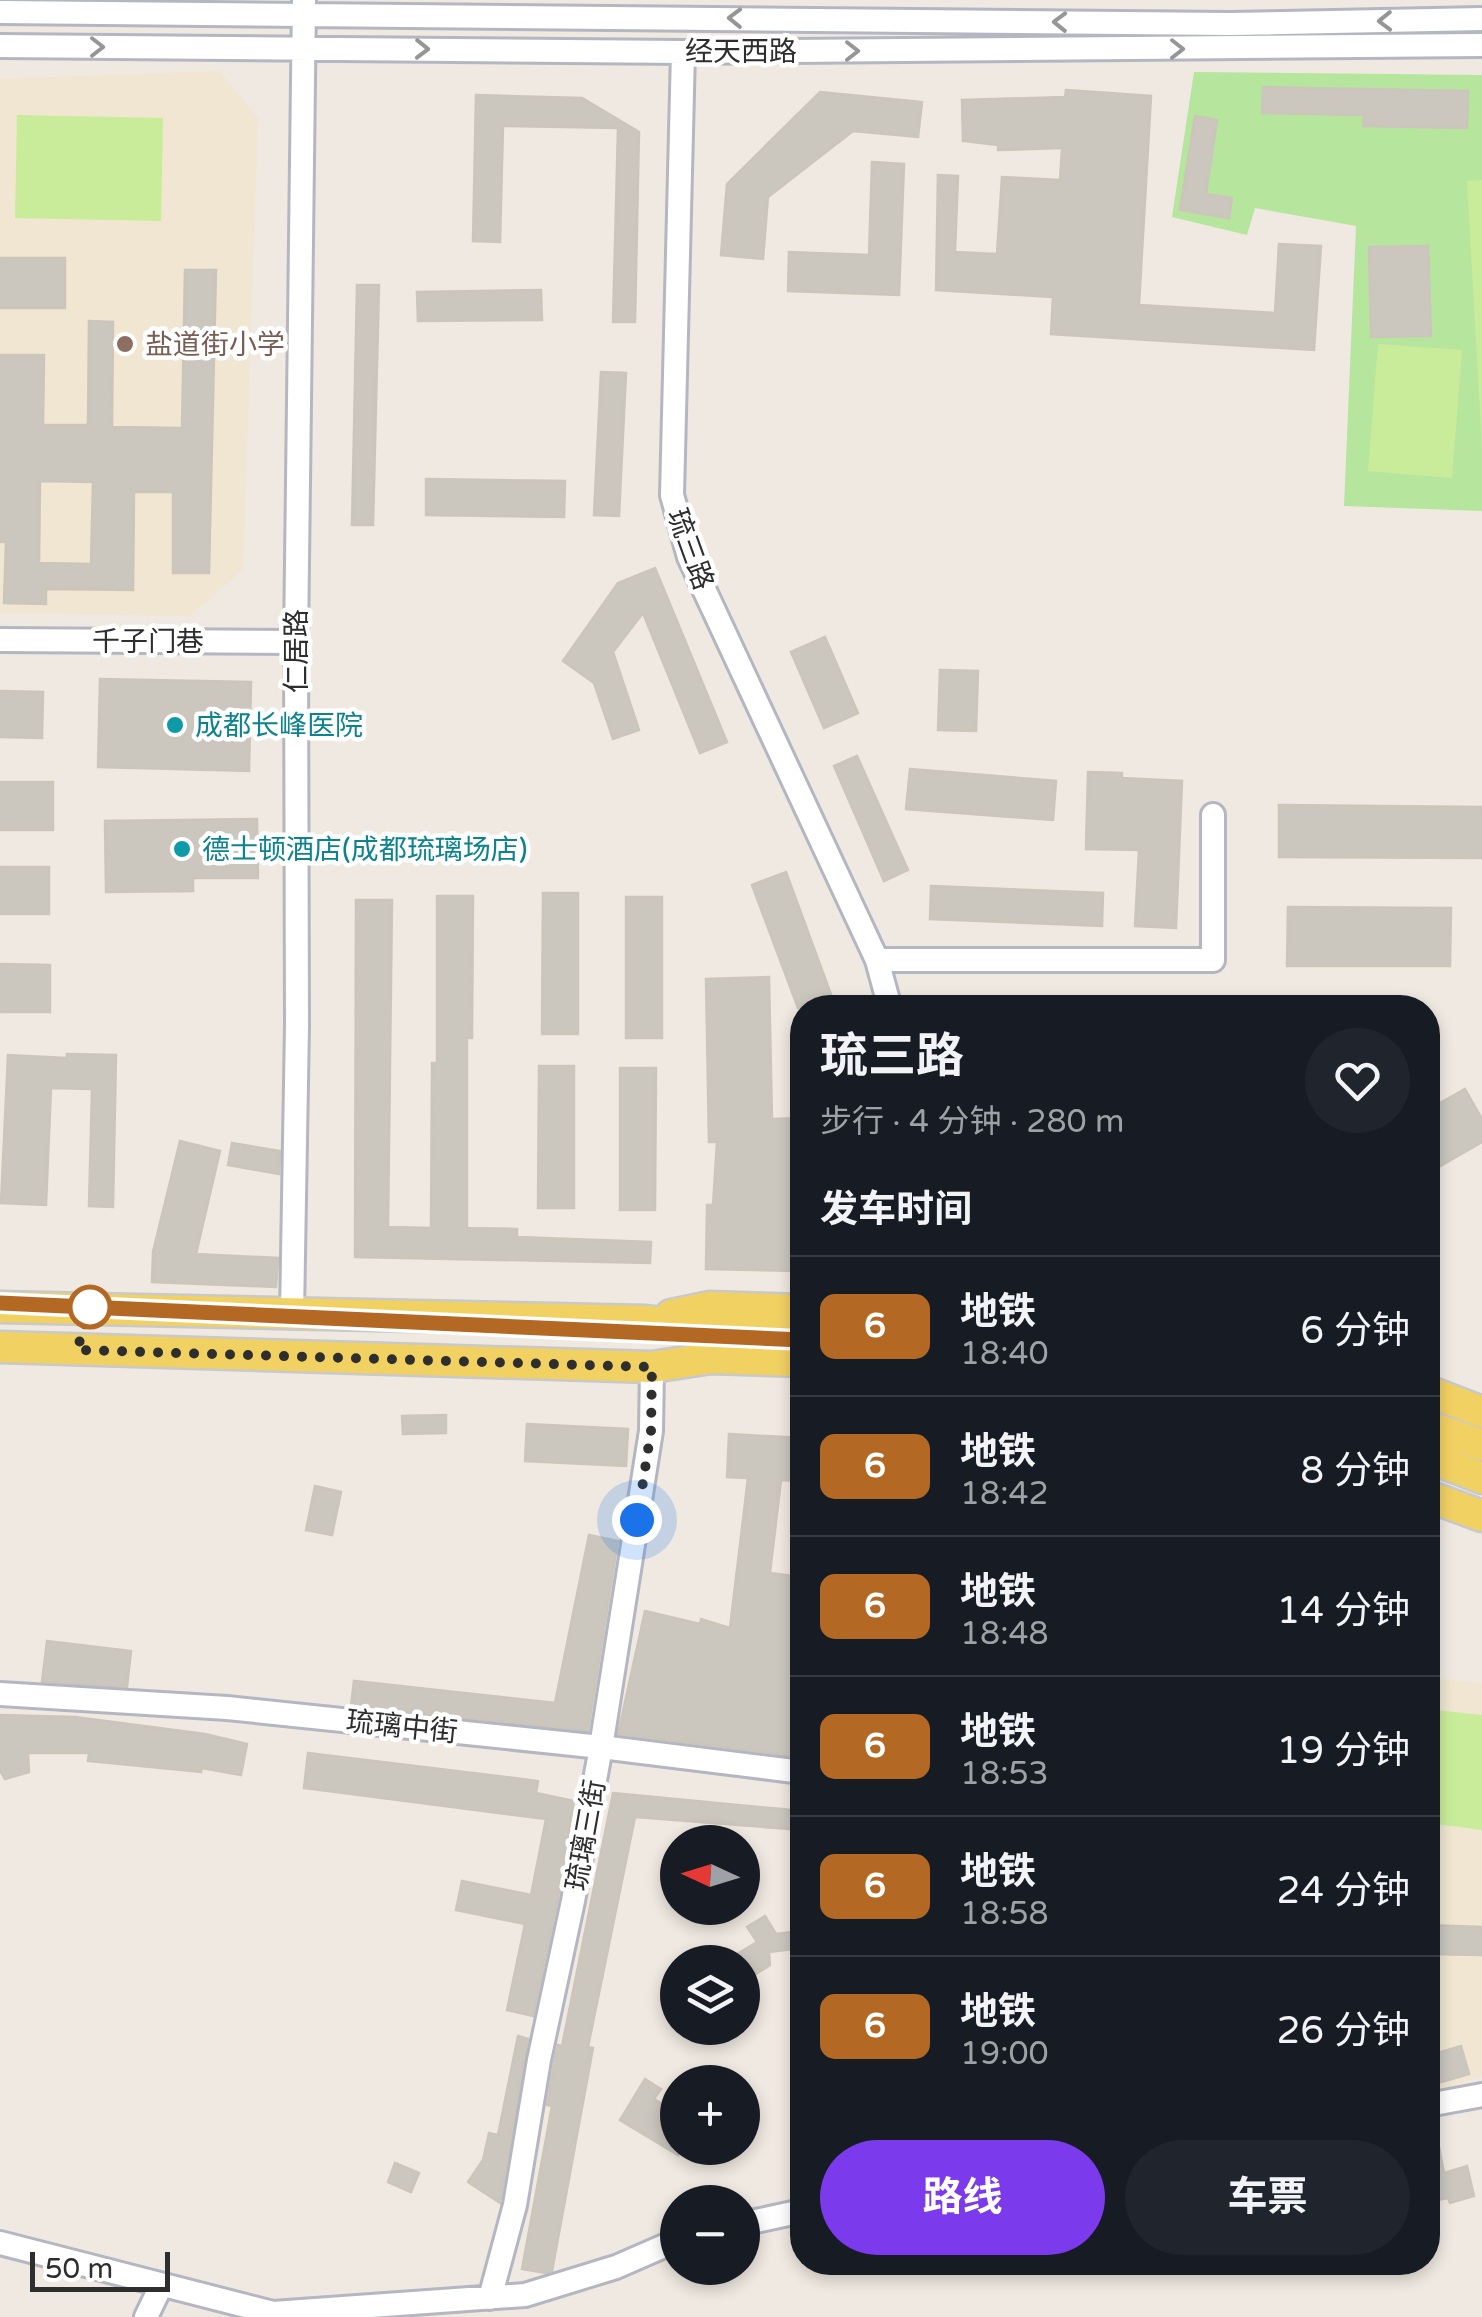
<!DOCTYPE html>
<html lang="zh">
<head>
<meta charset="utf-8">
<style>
	body { margin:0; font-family:"Varela Round","Noto Sans SC",sans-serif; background:#20242c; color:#f1f3f6; height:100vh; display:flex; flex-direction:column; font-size:38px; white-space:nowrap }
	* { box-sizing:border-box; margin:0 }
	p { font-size:32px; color:#9ea1a6 }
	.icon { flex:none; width:55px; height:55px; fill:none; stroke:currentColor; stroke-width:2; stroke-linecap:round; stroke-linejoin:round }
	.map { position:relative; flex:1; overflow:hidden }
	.sheet { position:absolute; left:790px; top:995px; width:650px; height:1280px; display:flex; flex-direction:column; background:#171b24; border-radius:40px; box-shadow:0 5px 15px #0003 }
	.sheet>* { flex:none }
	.badge { padding:0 20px; border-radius:15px; font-size:35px; line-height:65px }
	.needle { width:65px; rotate:274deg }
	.buttons { position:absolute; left:660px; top:1825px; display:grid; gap:20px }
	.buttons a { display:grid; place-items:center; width:100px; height:100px; border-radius:50%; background:#171b24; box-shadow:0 5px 15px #0003; font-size:50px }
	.scale { position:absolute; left:30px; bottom:25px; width:140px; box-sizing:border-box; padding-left:10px; border:5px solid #2e2e2e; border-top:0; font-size:28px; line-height:35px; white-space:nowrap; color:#2e2e2e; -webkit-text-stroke:8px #fff; paint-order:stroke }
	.you { position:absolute; width:50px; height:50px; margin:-25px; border:8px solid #fff; border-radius:50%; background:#1a73e8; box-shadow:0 0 0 15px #1a73e833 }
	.map>.badge { position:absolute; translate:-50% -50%; box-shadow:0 0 0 5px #fff }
	h2 { padding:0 30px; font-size:38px; line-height:90px }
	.round { display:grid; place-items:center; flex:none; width:105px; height:105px; border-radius:52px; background:#20242c }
	.head { display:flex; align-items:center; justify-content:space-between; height:170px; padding:0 30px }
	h1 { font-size:48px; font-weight:700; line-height:75px }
	.cta { display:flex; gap:20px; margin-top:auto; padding:20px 30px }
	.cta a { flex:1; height:115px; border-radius:60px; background:#7c3aed; color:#fff; font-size:40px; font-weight:700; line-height:115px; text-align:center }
	.cta a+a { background:#20242c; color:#f1f3f6 }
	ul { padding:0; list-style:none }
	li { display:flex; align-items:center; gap:30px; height:140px; padding:0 30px; border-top:2px solid #363941 }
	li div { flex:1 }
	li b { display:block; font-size:38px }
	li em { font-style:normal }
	li .badge { min-width:110px; font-weight:700; text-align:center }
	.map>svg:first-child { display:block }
	.education { fill:#f0e6d1 }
	.green { fill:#b6e59e }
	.pitch { fill:#c9ec9a }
	.building { fill:#cbc7bf; stroke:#cbc5ba; stroke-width:2.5; fill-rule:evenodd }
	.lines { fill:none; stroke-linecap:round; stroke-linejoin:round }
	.minor-casing { stroke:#b4b7c1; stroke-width:28 }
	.major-casing { stroke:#c9c9c9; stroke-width:35 }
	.minor { stroke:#fff; stroke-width:22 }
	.major { stroke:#f2d163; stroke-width:30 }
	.oneway { stroke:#969696 }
	.line-casing { stroke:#fff; stroke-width:22 }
	.line { stroke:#b36924; stroke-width:15 }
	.walk { stroke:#2e2e2e; stroke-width:10; stroke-dasharray:0 18 }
	.education-dot { fill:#8d6e63; stroke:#fff; stroke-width:4 }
	.culture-dot { fill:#0f9aa8; stroke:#fff; stroke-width:4 }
	.stop-dot { fill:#fff; stroke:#b36924; stroke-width:5 }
	.labels { text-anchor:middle; stroke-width:9; stroke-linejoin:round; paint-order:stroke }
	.street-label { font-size:28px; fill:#2e2e2e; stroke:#fff }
	.education-label { font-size:28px; fill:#785e54; stroke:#fff; text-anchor:start }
	.culture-label { font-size:28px; fill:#0d838f; stroke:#fff; text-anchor:start }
</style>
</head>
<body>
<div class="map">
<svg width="1482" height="2317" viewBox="0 0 1482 2317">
	<rect width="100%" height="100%" fill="#efe9e1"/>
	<path class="education" d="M219 71 258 118 243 570 190 616 0 613V79Z
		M1428 1678 1482 1683V2076L1428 2094Z"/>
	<path class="green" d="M1194 72 1482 75V511L1344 506 1356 226 1255 208 1247 235 1172 217Z"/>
	<path class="pitch" d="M17 115 163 118 161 221 15 218Z
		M1482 180V448L1467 181Z
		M1378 344 1462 350 1452 478 1368 471Z
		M1428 1709 1482 1715V1830L1428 1823Z"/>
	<path class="building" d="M1263 87 1468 91 1467 128 1363 126 1364 115 1262 113Z
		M1066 90 1151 96 1139 305 1275 313 1279 244 1321 246 1314 350 1051 334 1053 297 936 290 938 175 958 176 955 252 997 254 1002 177 1060 180 1062 148 998 150V145L963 141 962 100 1065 97Z
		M820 92 922 102 918 137 853 131 768 197 763 259 721 255 727 184Z
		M476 95 582 98 639 132 635 322H613L618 128 503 126 500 242 473 241Z
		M1195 116 1217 120 1206 194 1232 198 1229 218 1180 210Z
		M872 162 904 164 899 295 788 291 789 252 869 255Z
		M1428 246 1431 336 1371 337 1369 247Z
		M0 258H65V308H0Z
		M185 270H216L209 573H173V492H134L133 590 46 589V604L4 603 6 542H0V355H44L43 425H88L89 321 113 322 112 427 182 428ZM40 481 93 482 91 564 39 563Z
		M357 285H379L373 525H352Z
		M541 290 542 320 418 321 417 292Z
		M601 372 626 373 619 516 594 515Z
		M426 479 565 481 564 517 426 515Z
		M655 568 727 742 700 753 643 613 613 652 639 730 613 739 594 683 563 661 618 583Z
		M825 637 858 713 824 728 791 652Z
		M940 670 978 671 976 731 938 730Z
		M100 679 251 682 249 771 98 767Z
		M0 691 43 692 42 738 0 737Z
		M857 756 908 870 884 881 834 766Z
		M910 769 1056 781 1053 820 906 809Z
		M1088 772 1122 773V778L1182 781 1176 928 1135 926 1139 850 1086 849Z
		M0 782H53V830H0Z
		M1279 805 1482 807V858L1279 857Z
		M257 819 258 878H193V891L106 892 105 821Z
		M0 867H49V914H0Z
		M786 872 836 1008H798L752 885Z
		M931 886 1103 893 1102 926 930 919Z
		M543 893H578V1034H542Z
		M437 896H473L472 1038H467V1228L517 1229V1237L651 1242 650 1263 355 1257 356 900H392L388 1227 431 1228 432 1063H437Z
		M626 897H662V1038H626Z
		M1288 907 1451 908 1450 966H1287Z
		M0 964 50 965V1012H0Z
		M769 977 772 1119 802 1118 798 1271 706 1269 707 1205H713L717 1142H709L706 979Z
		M67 1054 116 1055 113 1207 89 1206 92 1089 51 1088 46 1205 1 1203 8 1055 67 1058Z
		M539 1066H574V1208H538Z
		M620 1068H656L655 1210H620Z
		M1465 1089 1482 1119V1142L1428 1173V1110Z
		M180 1141 220 1151 196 1254 278 1258 276 1287 152 1282 153 1252Z
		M232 1143 280 1151 279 1174 228 1165Z
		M446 1415V1433L403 1434 402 1416Z
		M527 1424 628 1429 626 1466 525 1461Z
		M729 1434 802 1438V1481L781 1480 770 1573 802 1577V1757L618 1734 645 1611 700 1624 701 1619 730 1628 748 1478 727 1477Z
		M315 1486 341 1492 332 1535 306 1530Z
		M589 1535 618 1541 588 1731 351 1706 354 1681 555 1703Z
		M47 1641 131 1651 127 1687 42 1682Z
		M0 1715 75 1717 205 1734 247 1744 241 1775 202 1768 201 1772 88 1761 89 1753H28L29 1772 5 1779 0 1771Z
		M308 1753 538 1781 536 1793 574 1801 558 1898 533 2016 507 2010 525 1924 456 1910 462 1881 531 1895 546 1819 304 1788Z
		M613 1793 802 1811V1830L635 1817 588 2047 593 2048 552 2271 546 2273 522 2269 552 2106 547 2105 554 2063 558 2045 562 2046Z
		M765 1916 776 1934 802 1931V1948L769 1952 770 1965 742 1983V1962H724L757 1942 747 1927Z
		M1428 1925 1482 1927V1955L1428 1954Z
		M518 2036 528 2039 500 2203 468 2182 483 2160 489 2133 498 2135Z
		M1461 2046 1469 2074 1428 2086V2056Z
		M645 2079 661 2089 654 2099 678 2113V2155L620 2120Z
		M1435 2126 1444 2173 1467 2166 1474 2196 1450 2203 1448 2198 1428 2202V2127Z
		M395 2163 419 2173 411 2192 388 2182Z"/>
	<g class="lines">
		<defs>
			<path id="minor" d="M0 12 1230 24 1482 19
				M0 46 683 52 1482 45
				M683 52 672 495 689 557 877 960 890 1008
				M0 640 296 642
				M877 960H1213V815
				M292 1314 297 1025 296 642 304 0
				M0 1694 227 1708 601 1747 802 1772
				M1428 2105 1482 2095
				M742 2224 802 2211
				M0 2243 273 2313 525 2295 616 2267 678 2240
				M490 2298 515 2205 539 2060 573 1901 601 1747 651 1431 652 1367
				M146 2317 161 2286"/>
			<path id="major" d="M0 1307 646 1321 712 1329 802 1335
				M671 1315 709 1307 802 1310
				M0 1347 652 1367 711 1358 802 1361
				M1428 1391 1482 1412
				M1428 1426 1482 1445
				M1428 1457 1482 1478
				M1428 1496 1482 1516"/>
		</defs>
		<use href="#minor" class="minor-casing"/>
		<use href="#major" class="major-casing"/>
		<use href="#minor" class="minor"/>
		<use href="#major" class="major"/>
	</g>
	<defs><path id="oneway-chevron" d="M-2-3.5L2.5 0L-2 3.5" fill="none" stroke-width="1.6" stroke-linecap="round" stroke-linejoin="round" transform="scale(2.5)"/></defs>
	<g class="oneway">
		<use href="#oneway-chevron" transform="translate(735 18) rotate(-179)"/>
		<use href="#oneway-chevron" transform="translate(1385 21) rotate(179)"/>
		<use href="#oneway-chevron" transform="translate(1060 22) rotate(-179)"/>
		<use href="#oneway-chevron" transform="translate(97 47)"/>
		<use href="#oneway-chevron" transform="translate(422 49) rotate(1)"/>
		<use href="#oneway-chevron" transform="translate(1177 49)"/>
		<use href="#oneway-chevron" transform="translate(852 51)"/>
	</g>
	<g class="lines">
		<defs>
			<path id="line" d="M0 1303 802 1340"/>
		</defs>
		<use href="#line" class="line-casing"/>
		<use href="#line" class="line"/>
		<path class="walk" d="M90 1307 77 1350 652 1367 651 1431 637 1520"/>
	</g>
	<circle class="education-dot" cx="125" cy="344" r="10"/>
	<g class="culture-dot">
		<circle cx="175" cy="725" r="10"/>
		<circle cx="182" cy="849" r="10"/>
	</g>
	<circle class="stop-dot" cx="90" cy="1307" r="20"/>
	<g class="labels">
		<g class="street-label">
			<text x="741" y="61">经天西路</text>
			<text transform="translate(691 549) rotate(70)" y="10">琉三路</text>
			<text x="148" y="651">千子门巷</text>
			<text transform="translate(296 651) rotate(-90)" y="10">仁居路</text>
			<text transform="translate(402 1726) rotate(6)" y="10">琉璃中街</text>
			<text transform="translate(585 1835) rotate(-80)" y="10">琉璃三街</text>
		</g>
		<g class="education-label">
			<text x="145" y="354">盐道街小学</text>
		</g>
		<g class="culture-label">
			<text x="195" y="735">成都长峰医院</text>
			<text x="202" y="859">德士顿酒店(成都琉璃场店)</text>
		</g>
	</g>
</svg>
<div class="buttons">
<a><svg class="needle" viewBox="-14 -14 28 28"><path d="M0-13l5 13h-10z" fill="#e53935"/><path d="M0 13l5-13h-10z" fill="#9ea1a6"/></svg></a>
<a><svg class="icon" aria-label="layers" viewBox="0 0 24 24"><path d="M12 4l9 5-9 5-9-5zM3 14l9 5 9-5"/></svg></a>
<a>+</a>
<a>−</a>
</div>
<div class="scale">50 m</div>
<div class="you" style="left:637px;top:1520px"></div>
<section class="sheet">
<div class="head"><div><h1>琉三路</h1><p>步行 · 4 分钟 · 280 m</p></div><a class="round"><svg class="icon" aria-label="heart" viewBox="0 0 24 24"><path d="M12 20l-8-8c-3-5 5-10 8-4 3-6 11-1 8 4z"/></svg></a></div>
<h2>发车时间</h2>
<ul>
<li><span class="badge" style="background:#b36924;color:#fff">6</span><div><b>地铁</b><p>18:40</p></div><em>6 分钟</em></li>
<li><span class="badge" style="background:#b36924;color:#fff">6</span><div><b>地铁</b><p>18:42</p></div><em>8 分钟</em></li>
<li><span class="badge" style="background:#b36924;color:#fff">6</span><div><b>地铁</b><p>18:48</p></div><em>14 分钟</em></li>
<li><span class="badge" style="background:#b36924;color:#fff">6</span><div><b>地铁</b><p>18:53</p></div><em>19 分钟</em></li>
<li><span class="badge" style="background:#b36924;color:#fff">6</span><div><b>地铁</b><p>18:58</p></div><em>24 分钟</em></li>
<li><span class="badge" style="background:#b36924;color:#fff">6</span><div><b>地铁</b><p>19:00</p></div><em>26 分钟</em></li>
</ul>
<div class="cta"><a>路线</a><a>车票</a></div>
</section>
</div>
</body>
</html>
